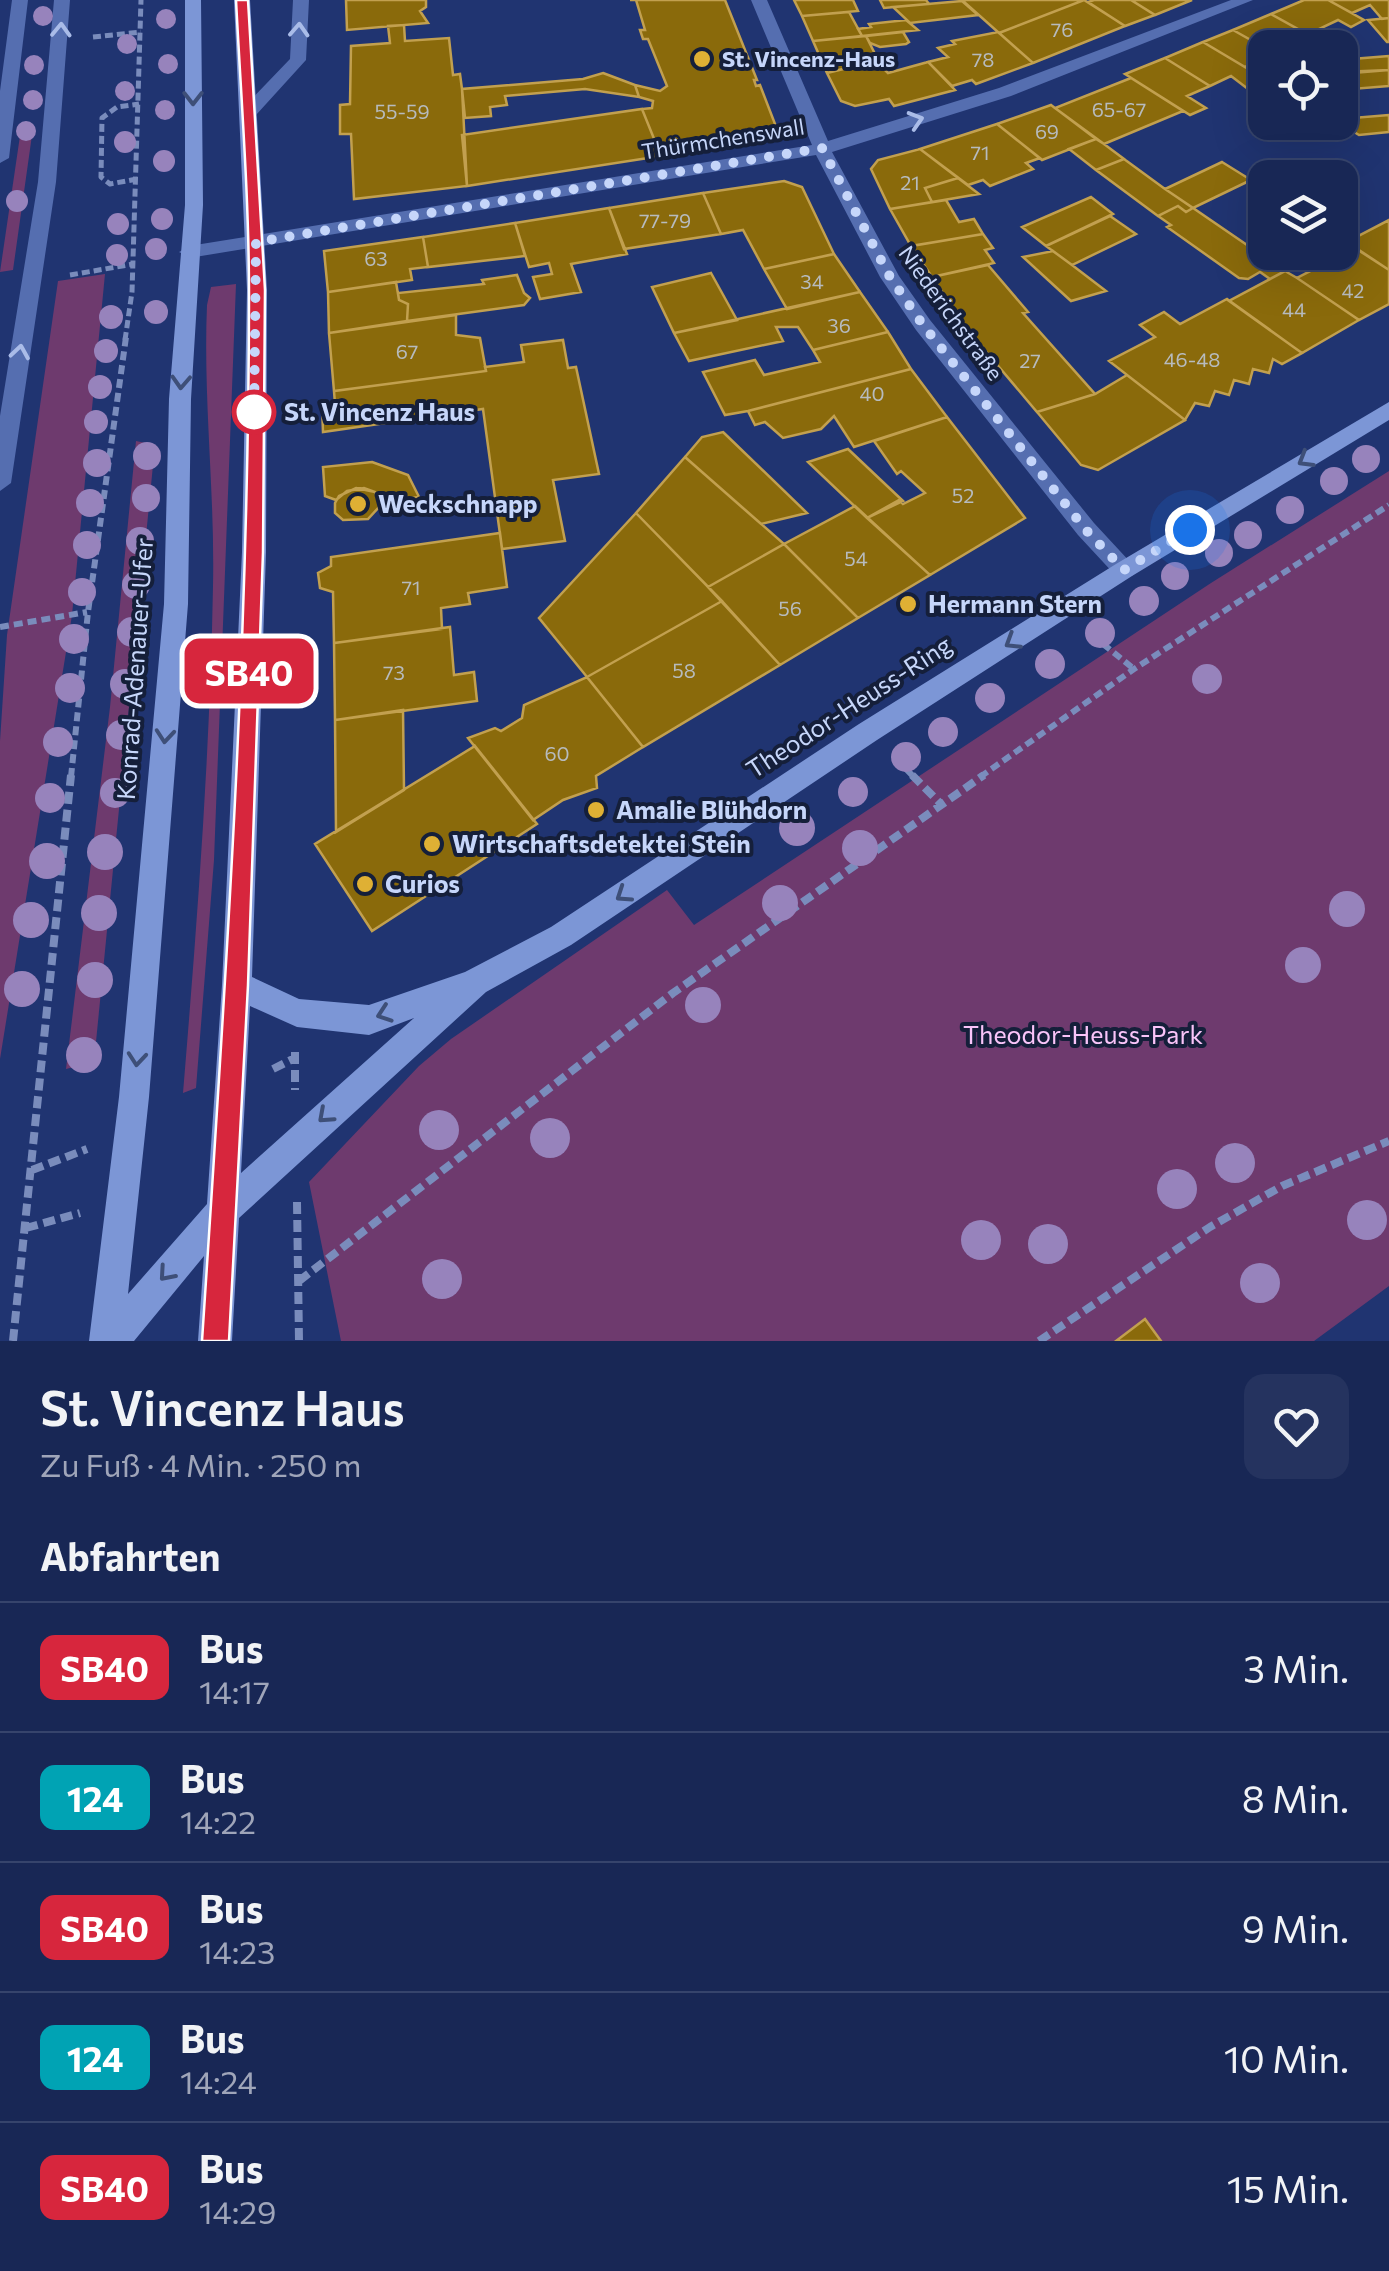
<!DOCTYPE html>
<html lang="de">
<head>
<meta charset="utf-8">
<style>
	body { margin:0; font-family:Commissioner,sans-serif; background:#25335f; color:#f1f3f6; height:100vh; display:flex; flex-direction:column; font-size:38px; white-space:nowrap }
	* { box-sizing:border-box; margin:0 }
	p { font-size:32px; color:#9fa5b9 }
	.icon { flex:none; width:55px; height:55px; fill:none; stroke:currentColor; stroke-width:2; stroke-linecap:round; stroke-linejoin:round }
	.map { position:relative; height:1341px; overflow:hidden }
	.drawer { display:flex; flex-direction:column; background:#182755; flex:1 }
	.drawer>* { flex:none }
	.badge { padding:0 20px; border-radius:15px; font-size:35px; line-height:65px }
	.controls { position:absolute; left:1248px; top:30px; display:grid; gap:20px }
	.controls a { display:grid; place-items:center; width:110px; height:110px; border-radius:20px; background:#182755; box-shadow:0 10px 40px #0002,0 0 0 2px #36446c; font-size:50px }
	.you { position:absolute; width:50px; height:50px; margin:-25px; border:8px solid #fff; border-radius:50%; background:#1a73e8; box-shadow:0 0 0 15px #1a73e833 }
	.map>.badge { position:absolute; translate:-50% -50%; box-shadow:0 0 0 5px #fff }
	h2 { padding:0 40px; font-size:38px; line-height:90px }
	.round { display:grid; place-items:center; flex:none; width:105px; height:105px; border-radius:20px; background:#25335f }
	.overview { display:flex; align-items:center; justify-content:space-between; height:170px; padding:0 40px }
	h1 { font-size:48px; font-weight:600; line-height:75px }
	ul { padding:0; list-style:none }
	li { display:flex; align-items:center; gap:30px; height:130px; padding:0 40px; border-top:2px solid #36446c }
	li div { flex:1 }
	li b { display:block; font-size:38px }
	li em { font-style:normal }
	li .badge { min-width:110px; font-weight:700; text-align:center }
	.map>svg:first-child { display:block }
	.green { fill:#6e3a6e }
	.building { fill:#8a6a0b; stroke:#c2a04f; stroke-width:2.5 }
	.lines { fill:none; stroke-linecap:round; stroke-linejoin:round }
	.path-far2 { stroke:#7a8cbc; stroke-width:5; stroke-dasharray:8 4; stroke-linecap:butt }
	.path-far1 { stroke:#7a8cbc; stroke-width:6; stroke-dasharray:9 5; stroke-linecap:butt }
	.path { stroke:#7a8cbc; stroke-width:8; stroke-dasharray:12 6; stroke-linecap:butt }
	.minor { fill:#556eb0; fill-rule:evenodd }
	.major { fill:#7c96d6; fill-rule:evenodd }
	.tree { fill:#9783bc }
	.oneway { stroke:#aabce8 }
	.oneway2 { stroke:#3e4f78 }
	.line { fill:#d7263d; stroke:#fff; stroke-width:2.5 }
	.walk { stroke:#c6d6fa; stroke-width:10; stroke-dasharray:0 18 }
	.poi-dot { fill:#dfb034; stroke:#151f3a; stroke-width:4 }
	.stop-dot { fill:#fff; stroke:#d7263d; stroke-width:5 }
	.labels { text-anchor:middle; stroke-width:8; stroke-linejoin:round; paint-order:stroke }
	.number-label { font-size:20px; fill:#b7bbbe }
	.far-poi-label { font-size:22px; font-weight:bold; fill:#c6d6fa; stroke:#151f3a; text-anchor:start }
	.far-street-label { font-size:22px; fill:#c6d6fa; stroke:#151f3a }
	.stop-label { font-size:25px; font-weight:bold; fill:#c6d6fa; stroke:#151f3a; text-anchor:start }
	.poi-label { font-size:25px; font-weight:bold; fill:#c6d6fa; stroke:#151f3a; text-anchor:start }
	.street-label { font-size:25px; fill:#c6d6fa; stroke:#151f3a }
	.park-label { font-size:25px; fill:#f9c4f9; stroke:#151f3a }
</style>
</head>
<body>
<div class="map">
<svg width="1389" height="1341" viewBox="0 0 1389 1341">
	<rect width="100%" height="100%" fill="#203471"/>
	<path class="green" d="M33 128 13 270 0 272 21 129Z
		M105 274 72 615 0 1059V741L7 635 58 281Z
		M236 284 214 860 196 1088 183 1093C197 924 210 755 213 586 215 492 203 399 207 305L211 287Z
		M136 441 155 445 94 1062 66 1069 110 707Z
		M1389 471V1286L1314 1341H341L309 1182 419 1066 451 1039 667 890 694 925 1211 583Z"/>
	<path class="building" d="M346 0H426V7L420 11 428 23 347 30Z
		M630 0H725L757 80H754L756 86 760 85 775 124 768 132 661 156 642 109 652 108 653 101 639 97 635 85 660 91 667 86 648 39H643L640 30H645L636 0Z
		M794 0H853L858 11 802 16Z
		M880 0H926L929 4 884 8Z
		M962 0H1084L999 33Z
		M1084 0 1125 26 1033 63 999 33Z
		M1094 0H1131L1155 15 1125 26 1088 2Z
		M1131 0H1192L1155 15Z
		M1304 0H1328L1364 20 1351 27 1338 20 1321 28 1332 34 1318 40 1271 14Z
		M1328 0H1389V18L1382 19 1370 5 1352 13Z
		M962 1 978 15 910 23 893 7Z
		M849 12 862 36 813 41 802 16Z
		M1271 14 1318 40 1331 48H1265L1233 30Z
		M1389 18V42H1387L1368 20Z
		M906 20 918 30 862 36 858 29 871 27 869 24Z
		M404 25 405 41 449 38 453 75 460 74 462 89 467 186 354 199 351 134H340V105L350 104 351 46 390 43 388 26Z
		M1233 30 1265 48V58L1245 67 1203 42Z
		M903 32 909 42 906 44 880 47 870 43 866 36Z
		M998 32 1033 63 976 84 972 80 952 86 928 62 948 57 938 48 955 44 952 41Z
		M866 36 878 60 827 73 813 41Z
		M1203 42 1265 79V102L1231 76 1210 86 1165 58Z
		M1389 56V70L1340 72V60Z
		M1165 58 1210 86 1187 96 1206 108 1190 115 1125 74Z
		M876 61 888 73 928 62 955 90 894 106 889 99 855 106 841 101 827 73Z
		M1389 70V86L1340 90V74Z
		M603 73 635 85 639 97 585 89 505 96 507 105 490 107 491 116 465 118 462 89 583 79Z
		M1131 78 1183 111 1104 144 1055 108Z
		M1051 105 1055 108 1096 139 1042 160 997 124Z
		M642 109 661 156 467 186 462 135Z
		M1340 110 1353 118 1389 115V132L1359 135 1338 122Z
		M997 124 1040 158 1026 163 1033 169 990 186 983 180 968 185 920 149Z
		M1096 139 1104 144 1124 159 1096 170 1069 149Z
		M920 149 958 178 925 188 932 202 890 209 871 169 878 160Z
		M1124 159 1165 189 1193 208 1186 212 1178 206 1158 216 1096 170Z
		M1222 162 1251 180 1193 208 1165 189Z
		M958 178 979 194 932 202 925 188Z
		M784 181 802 187 834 254 764 269 743 230 721 234 703 193Z
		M703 193 721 234 624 249 609 208Z
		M1091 197 1113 214 1046 246 1022 227Z
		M946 200 959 222 974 219 983 234 911 246 890 209Z
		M1178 206 1186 212 1193 208 1285 271 1270 279 1260 272 1248 279 1239 278 1167 227 1171 225 1158 216Z
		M609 208 627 254 571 264 581 292 540 299 533 277 552 274 549 263 529 267 515 223Z
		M1110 216 1136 234 1072 265 1046 246Z
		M1389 220V270L1347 242Z
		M515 223 525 256 428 267 423 237Z
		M983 234 993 248 985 250 994 263 932 277 911 246Z
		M423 237 428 267 410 269 412 280 328 292 324 251Z
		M1355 248 1389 270V304L1359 320 1297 278Z
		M1053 251 1072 265 1106 291 1071 301 1023 257Z
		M834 254 860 292 787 309 764 269Z
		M988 265 1028 312 1023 313 1095 394 1037 412 967 329 932 277Z
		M1285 271 1297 278 1359 320 1302 353 1229 301Z
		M711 273 737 320 674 333 652 287Z
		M517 275 524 293 530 298 524 305 407 321 408 304 399 300 398 293 484 284 482 280Z
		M396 282 399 300 408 304 407 321 329 333 328 292Z
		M860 292 888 332 813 350 798 327H776L783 341 689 361 674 333Z
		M1227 299 1302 353 1282 364 1273 359 1269 373 1253 369 1249 384 1234 380 1229 395 1215 391 1209 406 1195 403 1185 420 1109 361 1155 337 1140 325 1164 312 1180 324Z
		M456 315V335L480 338 486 371 334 391 329 333Z
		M888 332 911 369 748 411 725 415 703 372 755 360 764 375 820 362 813 350Z
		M563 340 568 368 576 367 599 474 553 480 565 541 502 549 483 409 323 432 322 406 335 404 334 391 486 371 485 367 524 362 521 345Z
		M911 369 947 417 854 447 834 416 821 429 783 438 765 422 755 425 748 411Z
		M1127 375 1185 420 1098 470 1081 465 1037 412 1095 394Z
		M947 417 1025 518 930 575 867 518 899 500 903 504 925 493 901 471 897 474 874 441Z
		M723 432 807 513 761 524 685 457 702 437Z
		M848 449 903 501 867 518 808 462Z
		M685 457 784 544 708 587 636 513Z
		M372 462 408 475 419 497 381 502 375 492 364 488 347 491 336 500 325 496 323 467Z
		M356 488 375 492 380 506 368 519 343 520 335 513V503L339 496Z
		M855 506 930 575 858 618 784 544Z
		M636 513 722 601 587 677 539 618Z
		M500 533 507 587 468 593 470 604 441 608 442 629 334 643 333 592 320 588 318 573 331 566V557Z
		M784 544 858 618 780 665 708 587Z
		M722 601 780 665 643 747 587 677Z
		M450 627 454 675 474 672 477 701 335 720 334 643Z
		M587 677 643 747 596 776 597 788 563 800 533 820 468 738 495 728 501 731 522 718 524 705Z
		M403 710 404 790 336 832 335 720Z
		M475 746 537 824 372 931 315 844Z
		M1145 1319 1161 1341H1116Z"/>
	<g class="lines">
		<path class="path-far2" d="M93 37 141 32
			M137 179 110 184 101 177 102 118 117 107 139 104
			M70 275 134 264
			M125 340 132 292 141 0"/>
		<path class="path-far1" d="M0 627 87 612
			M1092 635 1134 669
			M896 759 914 777
			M71 777 88 612 126 337
			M980 777 1134 669 1389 505"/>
		<path class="path" d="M912 775 941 804
			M295 1052V1090
			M273 1069 295 1058
			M32 1170 87 1149
			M297 1202 299 1341
			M26 1228 80 1213
			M299 1281 673 993 984 775
			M13 1341 71 775
			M1039 1341 1210 1227 1282 1186 1389 1141"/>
		<path class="minor" d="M12 0H28L9 158 0 163V91Z
			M54 0H70L56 182 11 483 0 491V416L38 182Z
			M293 0H309L306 60 256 115H244V107L290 59Z
			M751 0H767L828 141 999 88 1231 0H1253L1011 96 832 152 899 276 930 320 1094 523 1132 564 1136 570 1132 576H1116L1078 535 916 330 880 277 816 155 189 258 179 252 189 246 812 145Z"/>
		<path class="major" d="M185 0H201L203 205 191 399 188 604 149 1097 128 1294 207 1204 222 985 242 552 247 290 234 0H250L267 290 266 552 252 977 299 999 369 1005 465 972 551 927 859 724 1116 564 1389 402V420L1132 576 877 740 571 945 486 992 239 1218 232 1341H198L204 1256 134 1341H89L119 1097 164 604 169 399 185 205ZM250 1006 297 1027 369 1035 414 1018 241 1173Z"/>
	</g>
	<g class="tree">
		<circle cx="43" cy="16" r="10"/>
		<circle cx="166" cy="19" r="10"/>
		<circle cx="127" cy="44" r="10"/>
		<circle cx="168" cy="64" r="10"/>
		<circle cx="34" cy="65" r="10"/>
		<circle cx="125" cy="91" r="10"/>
		<circle cx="33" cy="100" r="10"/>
		<circle cx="165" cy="110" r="10"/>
		<circle cx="26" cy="131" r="10"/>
		<circle cx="125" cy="142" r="11"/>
		<circle cx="164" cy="161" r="11"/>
		<circle cx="17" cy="201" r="11"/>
		<circle cx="162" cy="219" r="11"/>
		<circle cx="118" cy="224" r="11"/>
		<circle cx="156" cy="249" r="11"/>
		<circle cx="117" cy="255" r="11"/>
		<circle cx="156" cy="312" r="12"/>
		<circle cx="111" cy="317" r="12"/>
		<circle cx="106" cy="351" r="12"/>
		<circle cx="100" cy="387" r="12"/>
		<circle cx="96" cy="422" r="12"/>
		<circle cx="147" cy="456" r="14"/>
		<circle cx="1366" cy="459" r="14"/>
		<circle cx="97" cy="463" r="14"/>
		<circle cx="1334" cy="481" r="14"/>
		<circle cx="146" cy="498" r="14"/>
		<circle cx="90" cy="503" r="14"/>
		<circle cx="1290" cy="510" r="14"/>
		<circle cx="1248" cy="535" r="14"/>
		<circle cx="140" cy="541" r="14"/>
		<circle cx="87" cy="545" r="14"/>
		<circle cx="1219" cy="553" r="14"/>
		<circle cx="1175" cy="576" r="14"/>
		<circle cx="136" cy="585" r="14"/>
		<circle cx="82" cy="592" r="14"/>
		<circle cx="1144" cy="601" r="15"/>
		<circle cx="132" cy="632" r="15"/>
		<circle cx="1100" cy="633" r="15"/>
		<circle cx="74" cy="639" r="15"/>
		<circle cx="1050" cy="664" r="15"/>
		<circle cx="1207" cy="679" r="15"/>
		<circle cx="125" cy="684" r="15"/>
		<circle cx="70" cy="688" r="15"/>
		<circle cx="990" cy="698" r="15"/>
		<circle cx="943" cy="732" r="15"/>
		<circle cx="121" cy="735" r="15"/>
		<circle cx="58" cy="742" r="15"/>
		<circle cx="906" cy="757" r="15"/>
		<circle cx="853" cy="792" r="15"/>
		<circle cx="115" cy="793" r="15"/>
		<circle cx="50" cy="798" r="15"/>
		<circle cx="797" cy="828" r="18"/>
		<circle cx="860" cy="848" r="18"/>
		<circle cx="105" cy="852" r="18"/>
		<circle cx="47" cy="861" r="18"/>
		<circle cx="780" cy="903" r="18"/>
		<circle cx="1347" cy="909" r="18"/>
		<circle cx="99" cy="913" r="18"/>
		<circle cx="31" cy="920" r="18"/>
		<circle cx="1303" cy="965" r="18"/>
		<circle cx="95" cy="980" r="18"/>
		<circle cx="22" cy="989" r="18"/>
		<circle cx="703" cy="1005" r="18"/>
		<circle cx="84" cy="1055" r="18"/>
		<circle cx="439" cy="1130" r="20"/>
		<circle cx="550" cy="1138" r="20"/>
		<circle cx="1235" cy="1163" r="20"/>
		<circle cx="1177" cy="1189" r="20"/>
		<circle cx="1367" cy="1220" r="20"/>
		<circle cx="981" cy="1240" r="20"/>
		<circle cx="1048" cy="1244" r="20"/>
		<circle cx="442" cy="1279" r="20"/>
		<circle cx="1260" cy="1283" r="20"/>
	</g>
	<defs><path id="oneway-chevron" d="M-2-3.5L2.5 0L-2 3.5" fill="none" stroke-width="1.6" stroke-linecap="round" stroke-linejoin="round" transform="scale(2.5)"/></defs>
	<g class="oneway">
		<use href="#oneway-chevron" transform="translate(61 30) rotate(-88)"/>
		<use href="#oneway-chevron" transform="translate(299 30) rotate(-87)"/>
		<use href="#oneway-chevron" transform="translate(916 120) rotate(-17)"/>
		<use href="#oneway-chevron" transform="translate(20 352) rotate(-81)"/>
	</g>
	<g class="oneway2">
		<use href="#oneway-chevron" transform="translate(193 98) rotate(90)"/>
		<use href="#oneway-chevron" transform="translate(181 382) rotate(93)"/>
		<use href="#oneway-chevron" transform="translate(1305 460) rotate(149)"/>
		<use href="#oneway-chevron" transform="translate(1012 642) rotate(148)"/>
		<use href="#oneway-chevron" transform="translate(165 736) rotate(95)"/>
		<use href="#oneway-chevron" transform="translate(623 895) rotate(146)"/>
		<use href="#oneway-chevron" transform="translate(384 1014) rotate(161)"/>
		<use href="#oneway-chevron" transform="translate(137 1059) rotate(95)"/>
		<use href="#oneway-chevron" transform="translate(325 1116) rotate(138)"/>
		<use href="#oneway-chevron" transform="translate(166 1274) rotate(131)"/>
	</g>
	<path class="line" d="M236 0H248L265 290 263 552 248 985 229 1341H202C225 993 249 643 249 294 249 196 241 98 236 0Z"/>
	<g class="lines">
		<path class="walk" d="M254 412V427L256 242 822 148 890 277 923 325 1086 530 1124 570 1190 530"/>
	</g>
	<g class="poi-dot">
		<circle cx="702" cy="59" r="10"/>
		<circle cx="358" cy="504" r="10"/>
		<circle cx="908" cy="604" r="10"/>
		<circle cx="596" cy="810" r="10"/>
		<circle cx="432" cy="844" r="10"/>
		<circle cx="365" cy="884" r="10"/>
	</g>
	<circle class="stop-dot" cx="254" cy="412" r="20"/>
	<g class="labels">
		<g class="number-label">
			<text x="1062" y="37">76</text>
			<text x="983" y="67">78</text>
			<text x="1119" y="117">65-67</text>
			<text x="402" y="119">55-59</text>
			<text x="1047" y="139">69</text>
			<text x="980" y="160">71</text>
			<text x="910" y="190">21</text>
			<text x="665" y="228">77-79</text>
			<text x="376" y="266">63</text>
			<text x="812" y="289">34</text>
			<text x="1353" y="298">42</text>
			<text x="1294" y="317">44</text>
			<text x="839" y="333">36</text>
			<text x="407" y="359">67</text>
			<text x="1192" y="367">46-48</text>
			<text x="1030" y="368">27</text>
			<text x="872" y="401">40</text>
			<text x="963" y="503">52</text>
			<text x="856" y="566">54</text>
			<text x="411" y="595">71</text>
			<text x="790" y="616">56</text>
			<text x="684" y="678">58</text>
			<text x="394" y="680">73</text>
			<text x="557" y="761">60</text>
		</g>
		<g class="far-poi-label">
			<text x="722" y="67">St. Vincenz-Haus</text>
		</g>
		<g class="far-street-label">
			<text transform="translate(723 139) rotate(-9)" y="8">Thürmchenswall</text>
			<text transform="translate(951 313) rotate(54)" y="8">Niederichstraße</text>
		</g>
		<g class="stop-label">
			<text x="284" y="421">St. Vincenz Haus</text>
		</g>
		<g class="poi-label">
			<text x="378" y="513">Weckschnapp</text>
			<text x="928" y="613">Hermann Stern</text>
			<text x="616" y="819">Amalie Blühdorn</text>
			<text x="452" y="853">Wirtschaftsdetektei Stein</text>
			<text x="385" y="893">Curios</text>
		</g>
		<g class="street-label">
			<text transform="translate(135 669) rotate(-86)" y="9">Konrad-Adenauer-Ufer</text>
			<text transform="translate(849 707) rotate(-33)" y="9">Theodor-Heuss-Ring</text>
		</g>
		<g class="park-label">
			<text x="1083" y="1044">Theodor-Heuss-Park</text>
		</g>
	</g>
</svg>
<div class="controls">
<a><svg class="icon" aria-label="locate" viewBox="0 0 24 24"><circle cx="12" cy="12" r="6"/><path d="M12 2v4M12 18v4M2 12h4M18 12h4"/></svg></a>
<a><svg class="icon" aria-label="layers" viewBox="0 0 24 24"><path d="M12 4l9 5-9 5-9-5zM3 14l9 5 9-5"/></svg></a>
</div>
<div class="you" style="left:1190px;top:530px"></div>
<b class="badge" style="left:249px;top:671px;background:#d7263d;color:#fff">SB40</b>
</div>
<section class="drawer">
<div class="overview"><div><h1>St. Vincenz Haus</h1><p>Zu Fuß · 4 Min. · 250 m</p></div><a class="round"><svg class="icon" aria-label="heart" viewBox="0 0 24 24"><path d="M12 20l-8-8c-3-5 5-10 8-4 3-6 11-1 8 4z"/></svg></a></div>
<h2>Abfahrten</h2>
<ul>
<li><span class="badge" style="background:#d7263d;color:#fff">SB40</span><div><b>Bus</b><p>14:17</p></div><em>3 Min.</em></li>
<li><span class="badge" style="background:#00a3b4;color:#fff">124</span><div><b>Bus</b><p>14:22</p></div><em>8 Min.</em></li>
<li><span class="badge" style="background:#d7263d;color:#fff">SB40</span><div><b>Bus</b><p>14:23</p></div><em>9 Min.</em></li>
<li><span class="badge" style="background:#00a3b4;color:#fff">124</span><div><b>Bus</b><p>14:24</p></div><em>10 Min.</em></li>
<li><span class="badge" style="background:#d7263d;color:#fff">SB40</span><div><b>Bus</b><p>14:29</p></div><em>15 Min.</em></li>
</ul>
</section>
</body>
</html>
